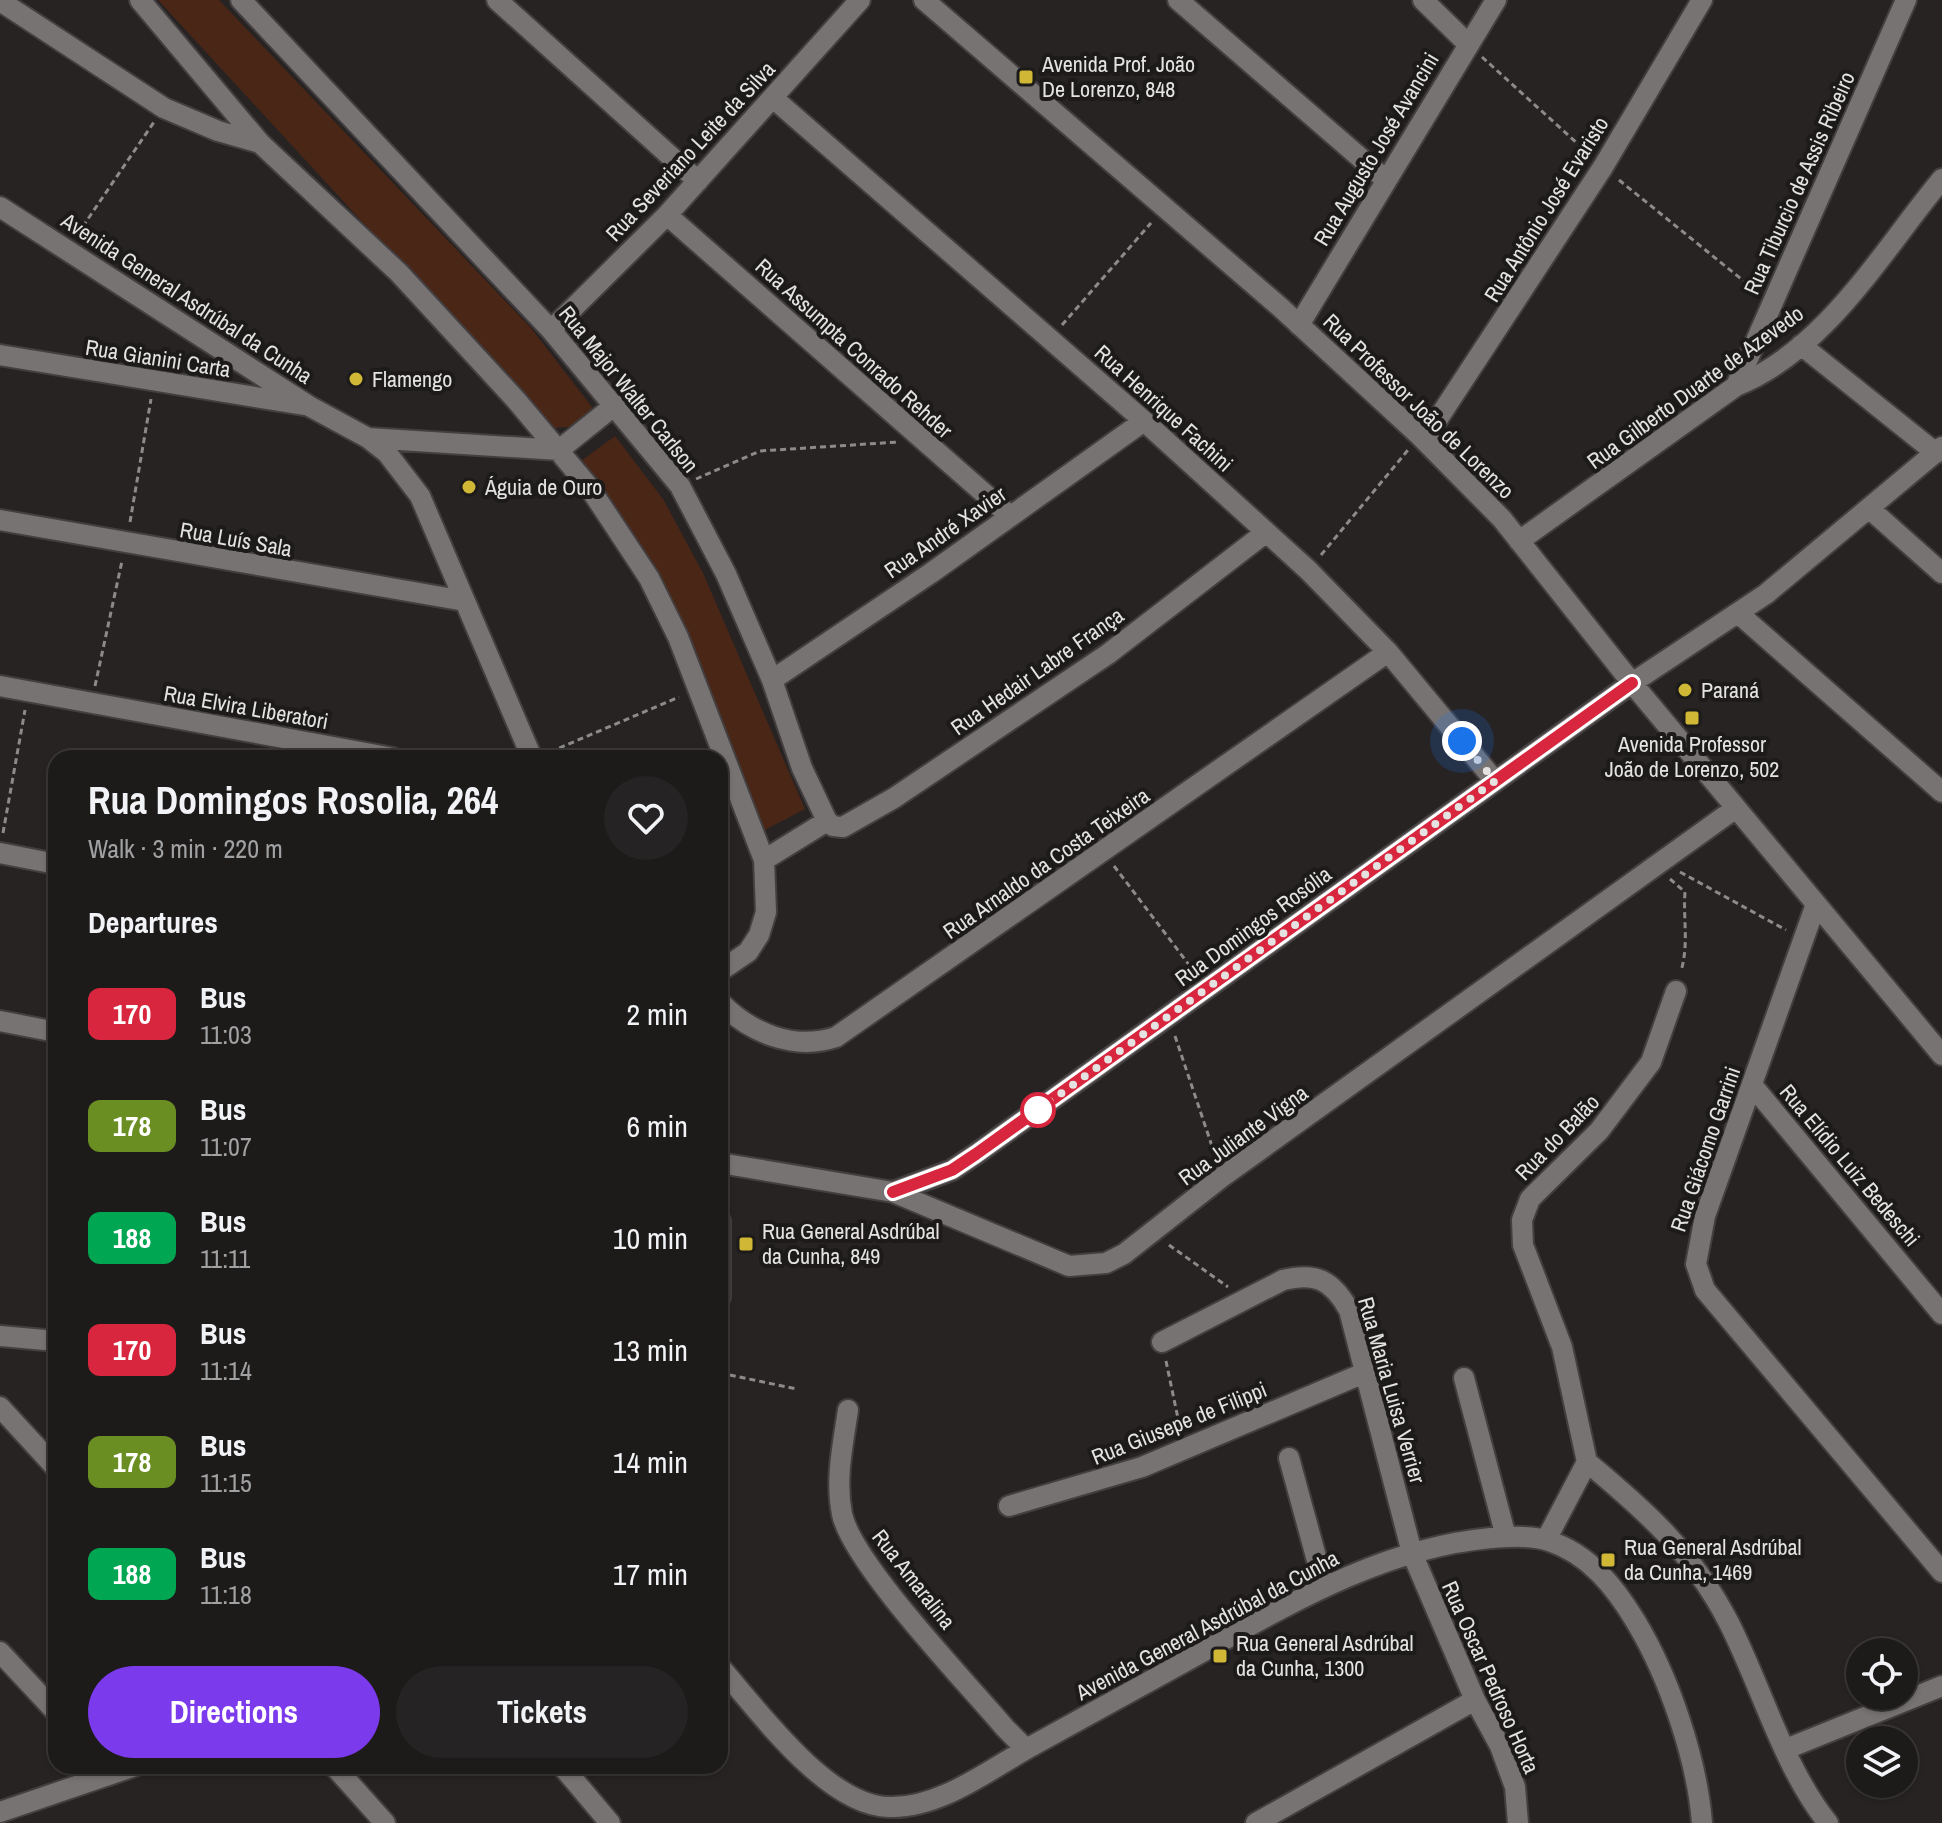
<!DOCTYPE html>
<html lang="en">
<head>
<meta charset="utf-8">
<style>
	body { margin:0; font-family:"Archivo Narrow",sans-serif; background:#252323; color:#f1f3f6; height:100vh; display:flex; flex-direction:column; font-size:30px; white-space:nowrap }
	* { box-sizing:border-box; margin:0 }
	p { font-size:26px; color:#a0a1a2 }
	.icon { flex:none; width:44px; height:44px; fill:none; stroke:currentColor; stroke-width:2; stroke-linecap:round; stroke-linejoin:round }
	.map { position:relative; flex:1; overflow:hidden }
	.drawer { position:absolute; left:48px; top:750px; width:680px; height:1024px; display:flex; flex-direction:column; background:#1d1a1a; border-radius:24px; box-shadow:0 2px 6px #0004,0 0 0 2px #3b3839 }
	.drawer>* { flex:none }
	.badge { padding:0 16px; border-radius:12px; font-size:28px; line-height:52px }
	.controls { position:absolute; left:1846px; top:1638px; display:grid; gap:16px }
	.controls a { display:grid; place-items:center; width:72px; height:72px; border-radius:50%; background:#1d1a1a; box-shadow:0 2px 6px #0004,0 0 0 2px #3b3839; font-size:40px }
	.you { position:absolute; width:40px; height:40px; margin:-20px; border:6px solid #fff; border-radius:50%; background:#1a73e8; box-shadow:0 0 0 12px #1a73e833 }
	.map>.badge { position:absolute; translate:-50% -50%; box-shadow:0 0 0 4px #fff }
	h2 { padding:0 40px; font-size:30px; line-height:72px }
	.round { display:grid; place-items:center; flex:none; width:84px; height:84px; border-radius:42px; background:#252323 }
	.overview { display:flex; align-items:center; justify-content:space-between; height:136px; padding:0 40px }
	h1 { font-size:38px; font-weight:800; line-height:60px }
	.button { display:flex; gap:16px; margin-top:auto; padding:16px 40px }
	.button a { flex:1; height:92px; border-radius:48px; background:#7c3aed; color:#fff; font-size:32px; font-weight:800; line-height:92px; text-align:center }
	.button a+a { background:#252323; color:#f1f3f6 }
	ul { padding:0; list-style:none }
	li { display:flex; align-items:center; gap:24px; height:112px; padding:0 40px }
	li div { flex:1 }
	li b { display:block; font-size:30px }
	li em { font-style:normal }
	li .badge { min-width:88px; font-weight:700; text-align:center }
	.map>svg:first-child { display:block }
	.green { fill:#492616 }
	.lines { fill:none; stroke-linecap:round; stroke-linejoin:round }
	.minor-casing { stroke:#433f40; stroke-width:24 }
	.path { stroke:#8d8a8a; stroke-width:3; stroke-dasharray:6 4; stroke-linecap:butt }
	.minor { stroke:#777373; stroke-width:20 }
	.line-casing { stroke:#fff; stroke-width:18 }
	.line { stroke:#d7263d; stroke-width:12 }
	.walk { stroke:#e5e2e2; stroke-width:8; stroke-dasharray:0 14.4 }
	.poi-dot { fill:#d0b836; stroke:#1d1a1a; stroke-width:3 }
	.stop-dot { fill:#fff; stroke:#d7263d; stroke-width:4 }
	.labels { text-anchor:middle; stroke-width:8; stroke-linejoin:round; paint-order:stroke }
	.poi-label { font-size:22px; fill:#e5e2e2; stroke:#1d1a1a; text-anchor:start }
	.street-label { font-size:22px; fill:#e5e2e2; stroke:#1d1a1a }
</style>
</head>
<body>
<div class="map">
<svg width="1942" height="1823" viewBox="0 0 1942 1823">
	<rect width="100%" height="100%" fill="#272323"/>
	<path class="green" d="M158 0H219L531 328 592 407 582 426 552 428Z
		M615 436 663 499 703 573 805 809 759 833 652 561 577 464Z"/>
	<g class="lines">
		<defs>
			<path id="minor" d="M140 0 260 143 399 273 516 400 589 487 649 578 678 637 764 860 766 912 759 935 748 952 720 971
				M241 0 551 330 680 486 726 574 772 680 802 768 827 821
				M497 0 698 181
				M924 0 1280 307 1420 436 1502 519 1632 683 1942 1055
				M1178 0 1386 180
				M1423 0 1468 44
				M0 1 164 108 218 131 260 143
				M773 98 1144 421 1308 570 1388 652 1495 781
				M0 207 309 406 368 438 387 453 420 496 532 758
				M667 215 1010 516
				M1299 325 1496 0
				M551 330 667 215 860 0
				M1801 345 1936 453
				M0 355 304 405
				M1736 386 1906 0
				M368 438 559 450 615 405
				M1424 440 1603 167 1702 0
				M1871 510 1942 573
				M0 520 465 601
				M1519 541 1736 386C1826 350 1882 251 1942 179
				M1738 613 1942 792
				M772 680 931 573 1144 421
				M0 686 393 758
				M827 821 833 826 843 827 894 798 1108 654 1265 533
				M0 853 56 864
				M764 860 827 821
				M1816 904 1705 1216 1696 1264 1705 1290 1942 1572
				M720 1002C750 1033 794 1051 836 1037L1388 652
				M0 1021 56 1032
				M1752 1085 1942 1314
				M720 1163 893 1192 1069 1266 1106 1263 1124 1254 1222 1177 1736 808
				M893 1192 952 1170 976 1154 1632 683 1766 594 1942 447
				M720 1221V1297
				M0 1336 56 1341
				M1162 1342 1283 1280C1316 1272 1332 1280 1349 1310L1412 1553 1475 1700 1500 1746 1515 1787 1518 1823
				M1464 1378 1506 1537
				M0 1407 56 1468
				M848 1410C843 1444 835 1479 842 1514 852 1563 968 1684 1005 1728L1026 1749
				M1289 1458 1324 1586
				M1587 1462 1562 1347 1523 1245 1522 1220 1530 1199 1599 1131 1651 1062 1676 991
				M1587 1462C1646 1511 1692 1552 1728 1621 1761 1685 1783 1767 1828 1823
				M1009 1506 1142 1467 1364 1373
				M1546 1540 1587 1462
				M0 1652 56 1712
				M720 1667C759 1711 827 1806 889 1807 939 1809 989 1770 1030 1747 1083 1718 1135 1689 1188 1660 1284 1607 1380 1548 1491 1538 1508 1537 1532 1535 1549 1541 1589 1554 1615 1587 1636 1622 1669 1677 1697 1759 1702 1823
				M1786 1749 1942 1686
				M334 1766 385 1823
				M562 1766 610 1823
				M0 1812 135 1766
				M1256 1823 1475 1700"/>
		</defs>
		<use href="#minor" class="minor-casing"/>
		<path class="path" d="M1482 57 1589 154
			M1619 180 1756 291
			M77 235 154 122
			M1062 325 1151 223
			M696 479 760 451 898 442
			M130 522 151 399
			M1321 555 1408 450
			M95 686 122 561
			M550 752 679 697
			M3 833 25 710
			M1114 866 1196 974
			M1680 872 1786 930
			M1670 879 1685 892C1683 920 1689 944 1681 971
			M1175 1036 1216 1158
			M1169 1245 1228 1287
			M1166 1361 1180 1428
			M720 1373 797 1389"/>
		<use href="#minor" class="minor"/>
	</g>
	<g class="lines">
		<defs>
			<path id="line" d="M893 1192 952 1170 976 1154 1632 683"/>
		</defs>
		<use href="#line" class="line-casing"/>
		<use href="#line" class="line"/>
		<path class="walk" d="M1038 1110 1495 781 1462 741"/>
	</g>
	<g class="poi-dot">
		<rect x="1018" y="69" width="16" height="16" rx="4"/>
		<circle cx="356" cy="379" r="8"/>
		<circle cx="469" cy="487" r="8"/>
		<circle cx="1685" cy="690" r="8"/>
		<rect x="1684" y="710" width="16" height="16" rx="4"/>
		<rect x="738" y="1236" width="16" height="16" rx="4"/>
		<rect x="1600" y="1552" width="16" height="16" rx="4"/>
		<rect x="1212" y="1648" width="16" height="16" rx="4"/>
	</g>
	<circle class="stop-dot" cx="1038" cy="1110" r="16"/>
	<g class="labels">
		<g class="poi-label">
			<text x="1042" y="72">Avenida Prof. João<tspan x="1042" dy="25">De Lorenzo, 848</tspan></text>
			<text x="372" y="387">Flamengo</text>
			<text x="485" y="495">Águia de Ouro</text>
			<text x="1701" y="698">Paraná</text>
			<text x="1692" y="752" text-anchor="middle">Avenida Professor<tspan x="1692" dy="25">João de Lorenzo, 502</tspan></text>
			<text x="762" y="1239">Rua General Asdrúbal<tspan x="762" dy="25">da Cunha, 849</tspan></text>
			<text x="1624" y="1555">Rua General Asdrúbal<tspan x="1624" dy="25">da Cunha, 1469</tspan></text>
			<text x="1236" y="1651">Rua General Asdrúbal<tspan x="1236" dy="25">da Cunha, 1300</tspan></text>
		</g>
		<g class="street-label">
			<text transform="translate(1376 149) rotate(-59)" y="8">Rua Augusto José Avancini</text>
			<text transform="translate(690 151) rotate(-47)" y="8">Rua Severiano Leite da Silva</text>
			<text transform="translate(1799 183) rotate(-66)" y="8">Rua Tiburcio de Assis Ribeiro</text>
			<text transform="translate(1546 209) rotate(-58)" y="8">Rua Antônio José Evaristo</text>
			<text transform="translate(187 298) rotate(33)" y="8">Avenida General Asdrúbal da Cunha</text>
			<text transform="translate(854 348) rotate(42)" y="8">Rua Assumpta Conrado Rehder</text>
			<text transform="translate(158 358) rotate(9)" y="8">Rua Gianini Carta</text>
			<text transform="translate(1695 387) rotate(-36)" y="8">Rua Gilberto Duarte de Azevedo</text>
			<text transform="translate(629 389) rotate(51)" y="8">Rua Major Walter Carlson</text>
			<text transform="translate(1419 406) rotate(44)" y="8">Rua Professor João de Lorenzo</text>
			<text transform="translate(1164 408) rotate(42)" y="8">Rua Henrique Fachini</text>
			<text transform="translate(945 532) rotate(-35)" y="8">Rua André Xavier</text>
			<text transform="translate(236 539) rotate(10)" y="8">Rua Luís Sala</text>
			<text transform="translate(1037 671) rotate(-35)" y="8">Rua Hedair Labre França</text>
			<text transform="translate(246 707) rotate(10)" y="8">Rua Elvira Liberatori</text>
			<text transform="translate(1046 863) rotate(-35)" y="8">Rua Arnaldo da Costa Teixeira</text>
			<text transform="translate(1253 926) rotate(-36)" y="8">Rua Domingos Rosólia</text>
			<text transform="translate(1243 1135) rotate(-36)" y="8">Rua Juliante Vigna</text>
			<text transform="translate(1557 1137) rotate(-46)" y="8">Rua do Balão</text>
			<text transform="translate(1705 1149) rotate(-71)" y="8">Rua Giácomo Garrini</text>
			<text transform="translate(1850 1165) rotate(50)" y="8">Rua Elídio Luiz Bedeschi</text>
			<text transform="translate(1392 1390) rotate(74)" y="8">Rua Maria Luisa Verrier</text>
			<text transform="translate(1179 1423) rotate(-22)" y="8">Rua Giusepe de Filippi</text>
			<text transform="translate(914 1579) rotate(52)" y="8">Rua Amaralina</text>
			<text transform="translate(1207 1625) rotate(-28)" y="8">Avenida General Asdrúbal da Cunha</text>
			<text transform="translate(1491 1677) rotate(66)" y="8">Rua Oscar Pedroso Horta</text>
		</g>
	</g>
</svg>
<div class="controls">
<a><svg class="icon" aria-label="locate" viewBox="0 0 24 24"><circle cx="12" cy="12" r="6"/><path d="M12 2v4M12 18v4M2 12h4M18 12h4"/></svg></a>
<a><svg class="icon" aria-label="layers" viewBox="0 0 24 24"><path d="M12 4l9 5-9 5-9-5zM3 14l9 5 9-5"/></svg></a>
</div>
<div class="you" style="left:1462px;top:741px"></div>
<section class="drawer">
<div class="overview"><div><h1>Rua Domingos Rosolia, 264</h1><p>Walk · 3 min · 220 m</p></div><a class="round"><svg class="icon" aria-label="heart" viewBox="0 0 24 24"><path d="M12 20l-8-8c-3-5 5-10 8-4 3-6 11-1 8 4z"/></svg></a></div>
<h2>Departures</h2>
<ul>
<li><span class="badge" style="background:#d7263d;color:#fff">170</span><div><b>Bus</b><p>11:03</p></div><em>2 min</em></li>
<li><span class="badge" style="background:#6b8e23;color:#fff">178</span><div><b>Bus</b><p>11:07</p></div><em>6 min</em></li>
<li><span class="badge" style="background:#00a651;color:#fff">188</span><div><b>Bus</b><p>11:11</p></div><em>10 min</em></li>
<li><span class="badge" style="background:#d7263d;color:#fff">170</span><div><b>Bus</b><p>11:14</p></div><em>13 min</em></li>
<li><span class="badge" style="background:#6b8e23;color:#fff">178</span><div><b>Bus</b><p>11:15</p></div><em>14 min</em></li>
<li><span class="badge" style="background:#00a651;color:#fff">188</span><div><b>Bus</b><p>11:18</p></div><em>17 min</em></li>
</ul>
<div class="button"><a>Directions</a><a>Tickets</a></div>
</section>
</div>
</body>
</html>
